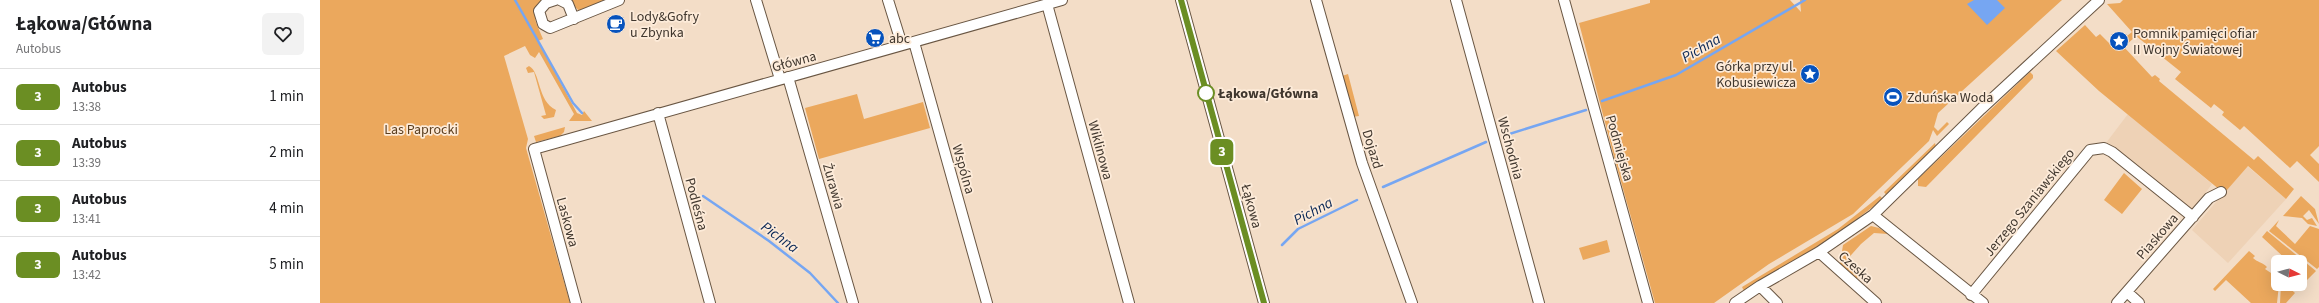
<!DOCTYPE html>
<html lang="pl">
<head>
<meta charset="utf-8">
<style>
	body { margin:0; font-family:"Source Sans 3",sans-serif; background:#f2f2f2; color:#202124; height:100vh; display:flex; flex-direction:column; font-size:15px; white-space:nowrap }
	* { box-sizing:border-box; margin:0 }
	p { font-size:13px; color:#757577 }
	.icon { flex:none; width:22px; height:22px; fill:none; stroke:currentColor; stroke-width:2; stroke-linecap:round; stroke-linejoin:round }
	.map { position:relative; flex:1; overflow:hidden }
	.panel { display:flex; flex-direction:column; background:#fff; width:320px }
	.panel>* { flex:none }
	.badge { padding:0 8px; border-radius:6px; font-size:14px; line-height:26px }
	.needle { width:26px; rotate:96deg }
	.tools { position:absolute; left:1951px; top:255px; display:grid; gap:8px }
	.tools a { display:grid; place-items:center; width:36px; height:36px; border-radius:6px; background:#fff; box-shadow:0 4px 16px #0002; font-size:20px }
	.map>.badge { position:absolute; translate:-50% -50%; box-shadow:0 0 0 2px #fff }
	.round { display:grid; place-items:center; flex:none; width:42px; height:42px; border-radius:6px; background:#f2f2f2 }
	.summary { display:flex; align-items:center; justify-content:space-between; height:68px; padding:0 16px }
	h1 { font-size:19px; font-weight:700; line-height:30px }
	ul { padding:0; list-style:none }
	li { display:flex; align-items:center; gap:12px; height:56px; padding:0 16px; border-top:1px solid #e0e0e0 }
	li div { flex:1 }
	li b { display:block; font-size:15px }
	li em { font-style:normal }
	li .badge { min-width:44px; font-weight:700; text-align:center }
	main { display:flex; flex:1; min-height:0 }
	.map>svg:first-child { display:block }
	.built { fill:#eed2b6 }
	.green { fill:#eba85d }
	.water { fill:#76a6f2 }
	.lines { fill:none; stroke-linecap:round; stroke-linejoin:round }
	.stream { stroke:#76a6f2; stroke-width:2.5 }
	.minor-casing { stroke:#695643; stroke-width:12 }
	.minor { stroke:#fff; stroke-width:10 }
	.line-casing { stroke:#fff; stroke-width:9 }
	.line { stroke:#6b8e23; stroke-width:6 }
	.stop-dot { fill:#fff; stroke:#6b8e23; stroke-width:2 }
	.labels { text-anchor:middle; stroke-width:3.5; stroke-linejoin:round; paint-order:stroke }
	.poi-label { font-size:14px; fill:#40372e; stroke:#fdebd9; text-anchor:start }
	.street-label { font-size:14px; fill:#40372e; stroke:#fdebd9 }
	.stop-label { font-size:14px; font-weight:bold; fill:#40372e; stroke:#fdebd9; text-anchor:start }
	.park-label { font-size:14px; fill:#5b3e1e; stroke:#fdebd9 }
	.water-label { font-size:15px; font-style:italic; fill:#092756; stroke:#fdebd9 }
</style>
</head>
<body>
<main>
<section class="panel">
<div class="summary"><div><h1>Łąkowa/Główna</h1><p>Autobus</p></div><a class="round"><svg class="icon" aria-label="heart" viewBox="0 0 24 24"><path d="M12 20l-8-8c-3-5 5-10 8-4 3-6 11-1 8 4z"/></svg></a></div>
<ul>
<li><span class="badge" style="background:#6b8e23;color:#fff">3</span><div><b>Autobus</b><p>13:38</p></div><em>1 min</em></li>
<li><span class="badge" style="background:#6b8e23;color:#fff">3</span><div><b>Autobus</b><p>13:39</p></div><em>2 min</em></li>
<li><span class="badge" style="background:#6b8e23;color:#fff">3</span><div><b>Autobus</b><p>13:41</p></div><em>4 min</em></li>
<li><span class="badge" style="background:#6b8e23;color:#fff">3</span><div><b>Autobus</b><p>13:42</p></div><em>5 min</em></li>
</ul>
</section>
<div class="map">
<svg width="1999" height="303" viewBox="0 0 1999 303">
	<rect width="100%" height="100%" fill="#f3ddc7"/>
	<path class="built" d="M1808 114 1892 184 1872 211 1786 143Z
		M1927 166 1966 199 1908 263 1872 230Z"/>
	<path class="green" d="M0 0H226C209 16 215 19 223 39L218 41 257 113 262 115 264 111 272 121H249L254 114 219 52 215 58 210 55 205 46 184 56 208 139 206 148 250 303H0Z
		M249 0H286L259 11Z
		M1330 0H1470L1481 12 1480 0H1742L1618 113 1614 127 1618 131 1627 122 1629 124 1617 136 1613 130 1609 141 1533 214 1449 264 1394 303H1335L1293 153 1259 23 1330 3Z
		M1803 0H1999V146L1990 155 1999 164V182L1977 161 1970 168 1924 126 1920 130 1902 115 1904 112 1894 104 1891 108 1855 79 1861 72 1816 36 1804 47 1832 77 1835 75 1840 79 1839 81 1934 160 1938 156 1974 189 1966 199 1928 166 1907 190H1900L1779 91 1736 51 1765 25 1776 37 1780 34 1793 47 1812 32 1787 4 1800 3Z
		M209 66C221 72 217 101 236 110L234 117 224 119 221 116 226 115 214 72 208 73 206 68Z
		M1710 72 1713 75V78L1606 187 1598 186V179Z
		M1028 74 1039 116 1032 117 1022 76Z
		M537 94 544 119 603 102 610 128 499 159 485 108Z
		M245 127 244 132 240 136 216 142 214 136Z
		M1615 143 1616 147 1567 196 1564 192Z
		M1804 173 1822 189 1802 214 1784 200Z
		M1560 196 1563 199 1516 235 1424 291 1422 287 1518 229Z
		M1981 196 1995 209 1999 224 1989 210 1983 216 1987 220 1992 218 1997 226 1988 224 1982 218 1963 216Z
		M1959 220 1956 226 1975 244 1990 226 1999 229V267L1997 269 1949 231Z
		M1551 226 1559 228 1568 234 1554 233 1541 244 1524 263 1538 277 1536 279 1520 264 1523 245Z
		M1947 231 1996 271 1986 281 1980 283V262H1969L1942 237Z
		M1287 240 1290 252 1263 260 1259 248Z
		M1929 251 1935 256 1933 258C1937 262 1942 262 1947 267L1945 269 1957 277 1955 278 1959 284 1957 303H1931L1906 280 1895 291 1893 289Z
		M1961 284H1965L1975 293 1966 303H1960Z"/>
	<path class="water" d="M1654 0H1677L1685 8 1667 25 1647 4Z"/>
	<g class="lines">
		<path class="stream" d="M195 0 253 103 262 113
			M1282 101 1356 75 1485 0
			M1183 136 1266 110
			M1063 187 1166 142
			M383 196 449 241 490 273 518 303
			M962 245 978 229 1037 200"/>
		<defs>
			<path id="minor" d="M235 0 226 3 219 11 223 24 230 28 299 0
				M240 0 248 4 254 19
				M436 0 460 79
				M568 0 582 45
				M861 0 944 303
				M996 0 1042 163 1092 303
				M1136 0 1219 303
				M1244 0 1328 303
				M727 4 809 303
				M594 42 667 303
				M468 77 533 303
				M338 113 390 303
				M1553 215 1663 303
				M1499 252 1556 303
				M1440 286 1457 303
				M1807 292 1819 303
				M1651 295 1770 150 1784 148 1792 152 1873 217
				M256 303 214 149 742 0
				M1415 303 1440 286 1499 252 1553 215 1661 109 1779 0
				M1797 303 1889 198 1901 192"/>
		</defs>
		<use href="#minor" class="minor-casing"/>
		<use href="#minor" class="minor"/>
	</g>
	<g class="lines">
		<defs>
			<path id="line" d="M861 0 944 303"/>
		</defs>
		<use href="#line" class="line-casing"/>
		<use href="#line" class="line"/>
	</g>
	<defs>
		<symbol id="cafe-disc" viewBox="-11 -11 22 22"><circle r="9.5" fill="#0753bd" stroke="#fdebd9"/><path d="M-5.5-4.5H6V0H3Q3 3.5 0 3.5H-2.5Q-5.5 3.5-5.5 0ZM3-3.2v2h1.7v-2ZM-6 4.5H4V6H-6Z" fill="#fff"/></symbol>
		<symbol id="supermarket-disc" viewBox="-11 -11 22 22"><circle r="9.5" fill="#0753bd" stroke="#fdebd9"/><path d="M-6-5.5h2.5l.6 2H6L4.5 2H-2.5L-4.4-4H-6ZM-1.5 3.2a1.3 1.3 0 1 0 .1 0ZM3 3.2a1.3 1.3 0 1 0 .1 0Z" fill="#fff"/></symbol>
		<symbol id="sight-disc" viewBox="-11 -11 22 22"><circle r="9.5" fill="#0753bd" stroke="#fdebd9"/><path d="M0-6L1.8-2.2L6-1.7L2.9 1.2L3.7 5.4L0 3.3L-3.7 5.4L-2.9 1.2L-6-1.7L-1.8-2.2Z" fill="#fff"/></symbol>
		<symbol id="stadium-disc" viewBox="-11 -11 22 22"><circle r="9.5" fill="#0753bd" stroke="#fdebd9"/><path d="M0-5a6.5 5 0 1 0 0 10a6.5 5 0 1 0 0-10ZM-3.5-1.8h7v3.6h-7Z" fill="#fff"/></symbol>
	</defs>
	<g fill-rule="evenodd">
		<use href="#cafe-disc" x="285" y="13" width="22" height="22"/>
		<use href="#supermarket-disc" x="544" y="27" width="22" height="22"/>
		<use href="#sight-disc" x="1788" y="30" width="22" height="22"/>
		<use href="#sight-disc" x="1479" y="63" width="22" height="22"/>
		<use href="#stadium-disc" x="1562" y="86" width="22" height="22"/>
	</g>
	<circle class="stop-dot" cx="886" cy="93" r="8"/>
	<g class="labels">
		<g class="poi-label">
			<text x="310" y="21">Lody&amp;Gofry<tspan x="310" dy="16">u Zbynka</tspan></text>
			<text x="1813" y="38">Pomnik pamięci ofiar<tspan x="1813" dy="16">II Wojny Światowej</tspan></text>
			<text x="569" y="43">abc</text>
			<text x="1476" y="71" text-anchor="end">Górka przy ul.<tspan x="1476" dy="16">Kobusiewicza</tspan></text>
			<text x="1587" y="102">Zduńska Woda</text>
		</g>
		<g class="street-label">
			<text transform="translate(474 61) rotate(-15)" y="5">Główna</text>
			<text transform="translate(1191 148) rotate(75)" y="5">Wschodnia</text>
			<text transform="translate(1300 148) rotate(74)" y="5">Podmiejska</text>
			<text transform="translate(1053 149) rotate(73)" y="5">Dojazd</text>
			<text transform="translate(781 150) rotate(75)" y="5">Wiklinowa</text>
			<text transform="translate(644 169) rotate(74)" y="5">Wspólna</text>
			<text transform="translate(514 186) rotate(74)" y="5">Żurawia</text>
			<text transform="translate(1709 202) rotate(-51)" y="5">Jerzego Szaniawskiego</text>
			<text transform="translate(377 204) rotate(75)" y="5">Podleśna</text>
			<text transform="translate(932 206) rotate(75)" y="5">Łąkowa</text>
			<text transform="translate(248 222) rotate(75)" y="5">Laskowa</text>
			<text transform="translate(1837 236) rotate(-49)" y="5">Piaskowa</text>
			<text transform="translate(1536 267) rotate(42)" y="5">Czeska</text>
		</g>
		<g class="stop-label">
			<text x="898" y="98">Łąkowa/Główna</text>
		</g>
		<g class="park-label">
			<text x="101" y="134">Las Paprocki</text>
		</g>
		<g class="water-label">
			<text transform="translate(1381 48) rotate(-30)" y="5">Pichna</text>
			<text transform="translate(993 211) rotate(-28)" y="5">Pichna</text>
			<text transform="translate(460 237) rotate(36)" y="5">Pichna</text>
		</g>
	</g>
</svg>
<div class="tools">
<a><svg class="needle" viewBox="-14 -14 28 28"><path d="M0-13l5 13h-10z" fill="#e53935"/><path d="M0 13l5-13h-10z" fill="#757577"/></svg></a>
</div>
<b class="badge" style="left:902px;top:152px;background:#6b8e23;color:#fff">3</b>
</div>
</main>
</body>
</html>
